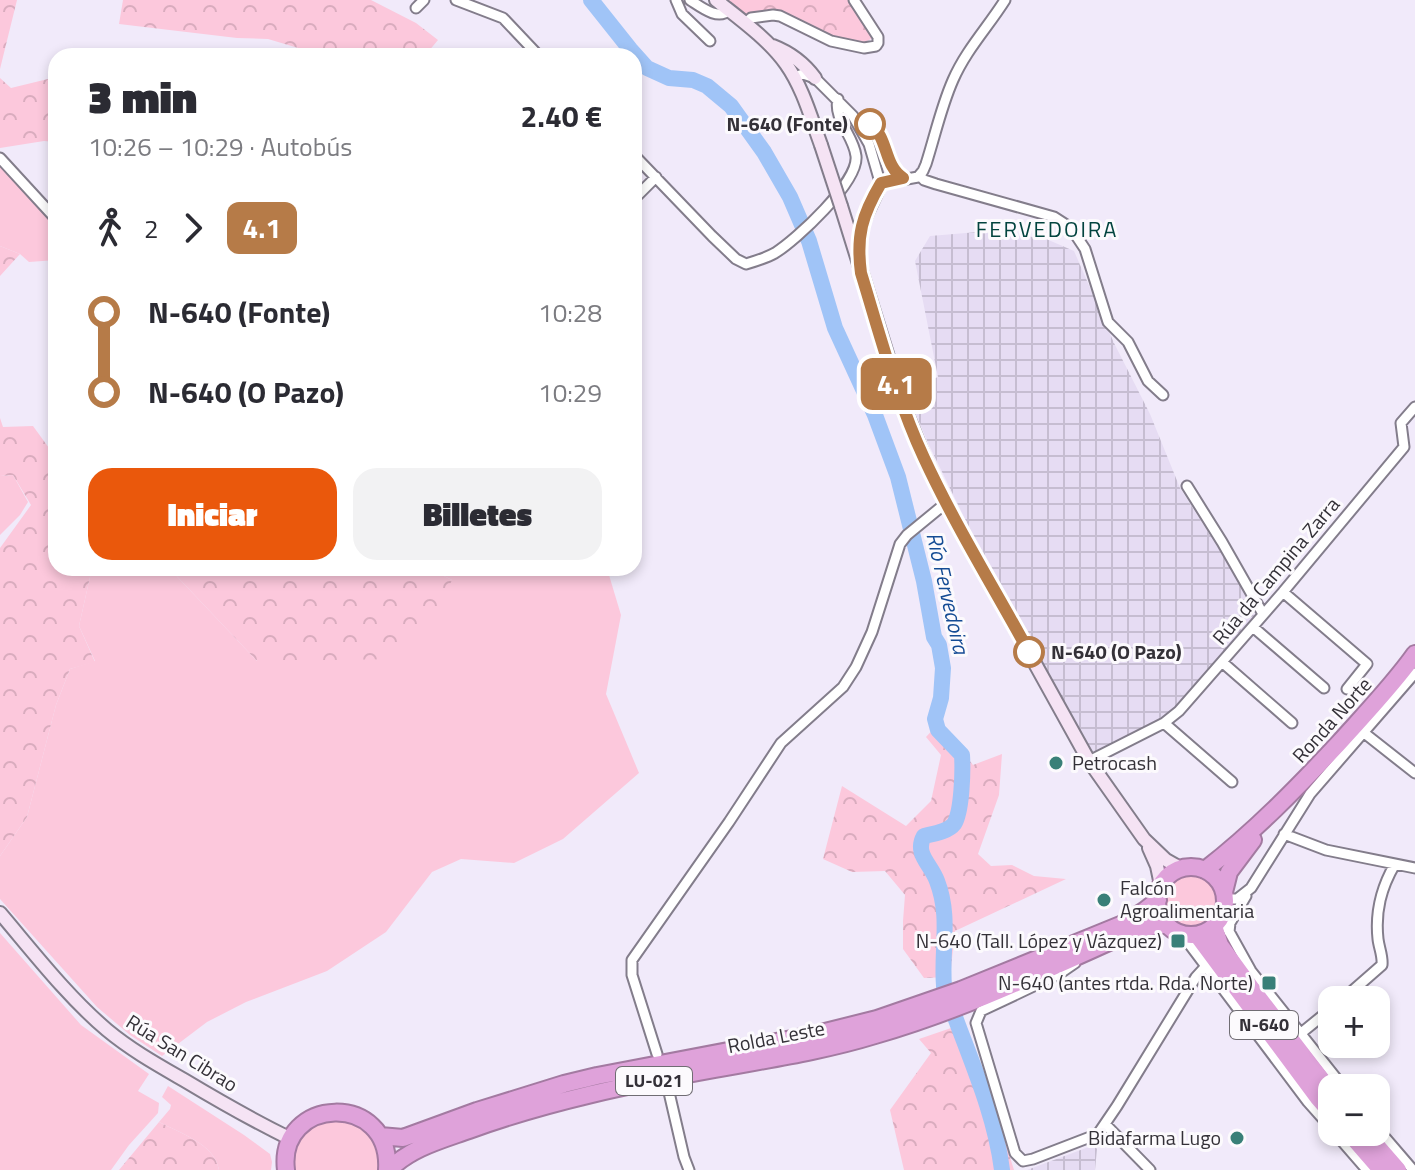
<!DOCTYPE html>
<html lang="es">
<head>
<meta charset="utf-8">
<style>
	body { margin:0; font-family:"Titillium Web",sans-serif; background:#f2f2f3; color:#2b2b33; height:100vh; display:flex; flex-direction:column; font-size:30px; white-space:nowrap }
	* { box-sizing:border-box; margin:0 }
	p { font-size:26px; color:#7c7c81 }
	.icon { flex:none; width:44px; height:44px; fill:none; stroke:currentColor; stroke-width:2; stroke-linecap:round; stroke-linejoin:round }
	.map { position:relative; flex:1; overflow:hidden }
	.panel { position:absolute; left:48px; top:48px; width:594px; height:528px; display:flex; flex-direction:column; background:#fff; border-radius:24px; box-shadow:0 4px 12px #0003 }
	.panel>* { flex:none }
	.badge { padding:0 16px; border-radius:12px; font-size:28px; line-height:52px }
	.tools { position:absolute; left:1318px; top:986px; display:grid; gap:16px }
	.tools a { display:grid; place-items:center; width:72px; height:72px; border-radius:16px; background:#fff; box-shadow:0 4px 12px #0003; font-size:40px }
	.map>.badge { position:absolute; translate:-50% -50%; box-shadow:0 0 0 4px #fff }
	.legs { display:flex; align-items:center; gap:12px; height:88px; padding:0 40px; font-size:26px }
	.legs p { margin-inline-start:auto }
	.overview { display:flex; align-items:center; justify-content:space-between; height:136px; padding:0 40px }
	h1 { font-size:44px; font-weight:800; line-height:60px }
	.action { display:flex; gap:16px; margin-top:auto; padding:16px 40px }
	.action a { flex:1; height:92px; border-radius:24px; background:#ea580c; color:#fff; font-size:32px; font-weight:800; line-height:92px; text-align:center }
	.action a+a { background:#f2f2f3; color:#2b2b33 }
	ul { padding:0 40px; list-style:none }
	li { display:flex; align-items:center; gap:28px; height:80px; font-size:30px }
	li i { display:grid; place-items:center; width:12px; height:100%; margin:0 10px; background:currentColor }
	li i::after { content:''; width:20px; height:20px; margin:-10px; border:6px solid; border-radius:50%; background:#fff }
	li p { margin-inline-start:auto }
	li:first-child i { background:linear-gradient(#0000 50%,currentColor 0) }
	li:last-child i { background:linear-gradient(currentColor 50%,#0000 0) }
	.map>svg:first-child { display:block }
	.industrial { fill:url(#industrial-grid) }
	.grass { fill:#fcc8dc }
	.forest { fill:url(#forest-crowns) }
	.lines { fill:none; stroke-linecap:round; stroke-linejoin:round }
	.river { stroke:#a0c4f7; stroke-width:16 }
	.street-casing { stroke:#837d8b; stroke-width:13 }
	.secondary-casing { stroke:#837d8b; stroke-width:16 }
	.highway-casing { stroke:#a37aa1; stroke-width:20 }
	.street { stroke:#fff; stroke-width:9 }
	.secondary { stroke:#f5e3f4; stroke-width:12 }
	.highway { stroke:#dfa2da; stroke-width:16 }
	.secondary-bridge-casing { stroke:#837d8b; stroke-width:16; stroke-linecap:butt }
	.secondary-bridge { stroke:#f5e3f4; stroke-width:12 }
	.line-1-casing { stroke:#fff; stroke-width:18 }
	.line-1 { stroke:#b67b48; stroke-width:12 }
	.stop-1-dot { fill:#fff; stroke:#b67b48; stroke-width:4 }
	.poi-dot { fill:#398078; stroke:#fcfafd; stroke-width:3 }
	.labels { text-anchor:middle; stroke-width:6; stroke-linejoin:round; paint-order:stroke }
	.shield { fill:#fcfafd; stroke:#706d73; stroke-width:2 }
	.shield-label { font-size:18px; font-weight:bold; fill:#343138 }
	.stop-label { font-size:20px; font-weight:bold; fill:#343138; stroke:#fcfafd; text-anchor:end }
	.street-label { font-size:20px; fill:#343138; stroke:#fcfafd }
	.poi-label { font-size:20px; fill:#343138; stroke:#fcfafd; text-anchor:end }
	.neighbourhood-label { font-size:22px; letter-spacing:2px; fill:#03443f; stroke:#fcfafd }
	.water-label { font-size:22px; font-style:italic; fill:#144b94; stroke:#fcfafd }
</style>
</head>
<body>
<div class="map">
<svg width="1415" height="1170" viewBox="0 0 1415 1170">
	<defs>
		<pattern id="industrial-grid" width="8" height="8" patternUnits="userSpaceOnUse" patternTransform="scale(2)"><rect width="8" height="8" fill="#e6dcf3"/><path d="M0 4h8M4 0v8" fill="none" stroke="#c6bdd1"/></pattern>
		<pattern id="forest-crowns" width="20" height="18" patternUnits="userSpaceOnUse" patternTransform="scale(2)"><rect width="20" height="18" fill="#fcc8dc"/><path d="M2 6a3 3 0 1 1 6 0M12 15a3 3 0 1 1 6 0" fill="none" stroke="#d9acbe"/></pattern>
	</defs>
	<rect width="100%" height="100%" fill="#f1eafa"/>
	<path class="industrial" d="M978 232 1044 238 1074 251 1114 343 1150 414 1180 488 1236 576 1256 617 1175 707 1154 723 1092 754 981 552 928 443 906 390 938 377 915 261 930 236Z
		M1094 1145 1097 1149 1095 1170H1027Z"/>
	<path class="grass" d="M0 162 56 222V260L29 262 20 254 0 246Z
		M13 475 28 502 20 515 0 535V476Z
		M92 568H169L257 661 452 580 428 568H597L609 575 621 615 606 694 639 773 563 839 514 863 461 859 432 872 386 932 327 971 246 1002 207 1022 162 1056 130 1035 97 1007 0 899V856L27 817 56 705 70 669 95 661 79 626Z
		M1164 901a28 28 0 1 1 56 0a28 28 0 1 1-56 0Z
		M0 933 81 1025 149 1074 138 1091 159 1103 158 1113 129 1145 111 1170H0Z
		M168 1086 244 1135 270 1154 272 1162 271 1170H219C215 1144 180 1133 159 1122L170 1109 171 1105 162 1097Z
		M326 1119C336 1120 350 1120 359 1124 377 1132 380 1153 380 1170H293C292 1142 301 1130 326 1119Z"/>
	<path class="forest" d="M0 0H17L0 69Z
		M123 0H371L416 23 438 40 428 52 429 56H325L268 39 237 38 119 24Z
		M728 0H850L871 28V39L863 43 828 36 774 12 747 16Z
		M56 75V142L44 141 0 148V78L11 88 52 78Z
		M0 246 20 254 0 276Z
		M0 418 3 427 33 426 49 448 56 444V568H92L79 626 95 662 70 669 56 705 27 817 0 856V548L31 505 13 475 0 476Z
		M169 568H428L452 580 439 609 401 659 257 661Z
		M940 722 973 765 1002 754 999 795 978 854 991 866 1012 865 1034 876 1066 879 955 931 950 977 924 978 903 949V921L905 895 885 871 852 872 823 859 842 786 906 826 931 801 941 755 926 737Z
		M954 1027 980 1062 1014 1170H904L890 1110 931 1053 919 1039Z
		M159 1122C180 1133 215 1144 219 1170H119Z"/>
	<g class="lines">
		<path class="river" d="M591 0 630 49 647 68 669 78 693 80 707 86 731 106 764 152 790 197 809 241 835 328 875 415 898 477 924 581 934 637 939 645 943 668 941 698 935 719 938 730 962 755C963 771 962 812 954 824 948 832 932 834 924 836 914 854 931 864 937 881 951 917 941 950 944 986 964 1047 994 1106 1002 1170"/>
		<defs>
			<path id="street" d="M456 0 503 18 539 56
				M676 0 682 14 710 41
				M690 0C701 7 718 21 729 10
				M416 8 424 0
				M745 24 751 18 773 15 780 16 831 41 864 48 876 46 878 43V37L854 0
				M794 77 803 74 815 78 853 116 869 144 880 182 885 183 918 177 923 171 926 164C935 136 941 107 953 80 966 50 988 27 1005 0
				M857 120C896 131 876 160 903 178
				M634 155 712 236 736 259 746 264C756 261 766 258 775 253 796 240 859 182 856 156 854 136 833 119 838 99
				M0 158 56 219
				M920 176 924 180 936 184 1054 217 1071 228 1085 249 1108 322 1128 342 1148 381 1163 395
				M634 199 656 177
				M1187 486 1222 542 1263 614
				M1283 592 1367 664 1347 689
				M1253 627 1324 688
				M1222 662 1292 723
				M1164 723 1232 782
				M1363 732 1415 773
				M1089 761 1164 723 1179 711 1283 592 1404 447 1401 423 1415 407
				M1284 834 1326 850 1415 868
				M1225 899H1237L1251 888 1310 794 1415 673
				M1221 917 1251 971 1344 1088
				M1229 932 1230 923 1246 896
				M1181 933 1308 1102 1332 1129
				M1075 963 1059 974 981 1011 976 1023 1015 1153 1023 1161 1033 1159 1098 1134 1117 1106 1196 977 1206 966
				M1342 1000 1382 965C1383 956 1379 948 1378 939 1375 911 1381 888 1395 864
				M1300 1034 1332 1008
				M657 1054 632 975V960L729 822 781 743 843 687 856 667 872 632 900 544 907 535 946 503
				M668 1088 684 1157 689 1170
				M1105 1124 1150 1170
				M1376 1127 1413 1170
				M1334 1132 1367 1170"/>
			<path id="secondary" d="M716 0C740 19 768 39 786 64 803 88 811 118 821 145
				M773 46C791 53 804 63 815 78
				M841 206 902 402 924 457 946 503 1089 761 1144 839 1166 860 1182 869
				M858 254 861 226 881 183
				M1149 848 1157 866 1161 885
				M0 913C34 953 67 996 107 1030 131 1050 158 1065 184 1080 219 1101 254 1121 291 1139"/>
			<path id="highway" d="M1157 901a34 34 0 1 1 68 0a34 34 0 1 1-68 0Z
				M1205 870C1254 832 1297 788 1339 743 1365 714 1393 685 1415 654
				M1224 892 1229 872 1253 840
				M1214 926 1220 945 1252 989 1332 1093
				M1197 935 1318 1098 1332 1114
				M1348 1132 1381 1170
				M1365 1132 1398 1170
				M380 1136 403 1138 477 1111 564 1084 597 1076 813 1035 877 1019 961 990 1123 924 1144 911 1158 900
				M286 1170C277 1096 392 1091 387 1170
				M389 1170C410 1148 441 1140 469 1130 549 1101 632 1084 715 1069 769 1059 823 1051 875 1035 966 1009 1052 967 1138 929L1167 924"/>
		</defs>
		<use href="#street" class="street-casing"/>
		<use href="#secondary" class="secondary-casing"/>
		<use href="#highway" class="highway-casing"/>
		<use href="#street" class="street"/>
		<use href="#secondary" class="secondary"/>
		<use href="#highway" class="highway"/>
		<defs>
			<path id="secondary-bridge" d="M821 145 841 206"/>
		</defs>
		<use href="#secondary-bridge" class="secondary-bridge-casing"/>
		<use href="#secondary-bridge" class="secondary-bridge"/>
	</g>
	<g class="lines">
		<defs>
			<path id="line-1" d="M870 124C889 138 883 165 903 178L881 183C862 215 856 236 861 273 880 335 897 400 924 458 955 525 994 588 1029 652"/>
		</defs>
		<use href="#line-1" class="line-1-casing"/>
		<use href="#line-1" class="line-1"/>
	</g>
	<g class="stop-1-dot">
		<circle cx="870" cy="124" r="14"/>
		<circle cx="1029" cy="652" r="14"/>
	</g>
	<g class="poi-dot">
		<circle cx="1056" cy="763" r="8"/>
		<circle cx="1104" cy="900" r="8"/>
		<rect x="1170" y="933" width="16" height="16" rx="4"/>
		<rect x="1261" y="975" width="16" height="16" rx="4"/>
		<circle cx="1237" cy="1138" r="8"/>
	</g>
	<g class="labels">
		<g class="shield">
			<rect x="1230" y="1011" width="68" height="28" rx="6"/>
			<rect x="616" y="1067" width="76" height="28" rx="6"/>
		</g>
		<g class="shield-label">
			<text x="1264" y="1031">N-640</text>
			<text x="654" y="1087">LU-021</text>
		</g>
		<g class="stop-label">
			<text x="848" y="131">N-640 (Fonte)</text>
			<text x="1051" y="659" text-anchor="start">N-640 (O Pazo)</text>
		</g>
		<g class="street-label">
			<text transform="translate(1276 571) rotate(-50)" y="7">Rúa da Campina Zarra</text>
			<text transform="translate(1332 720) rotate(-48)" y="7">Ronda Norte</text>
			<text transform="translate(776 1037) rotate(-11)" y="7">Rolda Leste</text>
			<text transform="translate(182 1053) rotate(32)" y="7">Rúa San Cibrao</text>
		</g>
		<g class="poi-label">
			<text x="1072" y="770" text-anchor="start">Petrocash</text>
			<text x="1120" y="895" text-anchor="start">Falcón<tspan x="1120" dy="23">Agroalimentaria</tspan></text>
			<text x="1162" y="948">N-640 (Tall. López y Vázquez)</text>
			<text x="1253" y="990">N-640 (antes rtda. Rda. Norte)</text>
			<text x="1221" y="1145">Bidafarma Lugo</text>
		</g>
		<g class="neighbourhood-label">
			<text x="1047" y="237">FERVEDOIRA</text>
		</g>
		<g class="water-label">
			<text transform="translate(948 593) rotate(77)" y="8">Río Fervedoira</text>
		</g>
	</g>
</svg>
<div class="tools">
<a>+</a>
<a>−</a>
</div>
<b class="badge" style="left:896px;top:384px;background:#b67b48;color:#fff">4.1</b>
<section class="panel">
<div class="overview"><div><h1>3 min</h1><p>10:26 – 10:29 · Autobús</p></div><b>2.40 €</b></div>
<div class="legs"><svg class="icon" aria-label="walk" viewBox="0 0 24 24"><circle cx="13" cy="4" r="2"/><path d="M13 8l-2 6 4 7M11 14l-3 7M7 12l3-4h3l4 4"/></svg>2<svg class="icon" aria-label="forward" viewBox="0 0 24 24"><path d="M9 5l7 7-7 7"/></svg><b class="badge" style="background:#b67b48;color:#fff">4.1</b></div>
<ul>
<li><i style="color:#b67b48"></i><b>N-640 (Fonte)</b><p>10:28</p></li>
<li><i style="color:#b67b48"></i><b>N-640 (O Pazo)</b><p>10:29</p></li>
</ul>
<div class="action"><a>Iniciar</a><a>Billetes</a></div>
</section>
</div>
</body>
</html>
